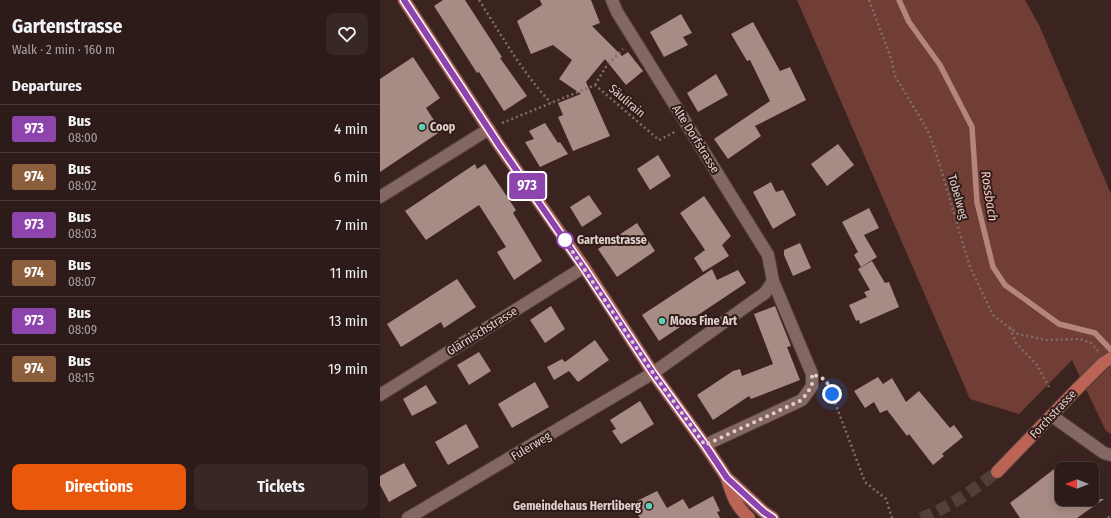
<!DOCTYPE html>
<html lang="en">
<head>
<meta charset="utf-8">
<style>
	body { margin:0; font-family:"Fira Sans Condensed",sans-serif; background:#382825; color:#f1f3f6; height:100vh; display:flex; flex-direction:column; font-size:15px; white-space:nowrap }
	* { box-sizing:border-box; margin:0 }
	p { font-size:13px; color:#a6a1a2 }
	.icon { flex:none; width:22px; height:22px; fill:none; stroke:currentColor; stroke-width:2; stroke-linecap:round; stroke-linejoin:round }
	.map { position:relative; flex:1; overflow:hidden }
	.panel { display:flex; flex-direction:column; background:#2c1b18; width:380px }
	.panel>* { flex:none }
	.badge { padding:0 8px; border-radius:3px; font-size:14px; line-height:26px }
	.needle { width:26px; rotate:270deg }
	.tools { position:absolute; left:675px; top:462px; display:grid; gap:8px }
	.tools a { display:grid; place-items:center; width:44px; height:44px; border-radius:8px; background:#2c1b18; box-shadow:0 2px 10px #0003,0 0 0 1px #483937; font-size:20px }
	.you { position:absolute; width:20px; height:20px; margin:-10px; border:3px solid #fff; border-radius:50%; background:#1a73e8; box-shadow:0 0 0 6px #1a73e833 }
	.map>.badge { position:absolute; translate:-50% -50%; box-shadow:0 0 0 2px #fff }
	h2 { padding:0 12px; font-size:15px; line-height:36px }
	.round { display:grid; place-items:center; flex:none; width:42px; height:42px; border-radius:8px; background:#382825 }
	.headline { display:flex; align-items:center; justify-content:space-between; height:68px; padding:0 12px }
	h1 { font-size:19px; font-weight:700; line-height:30px }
	.primary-button { display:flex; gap:8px; margin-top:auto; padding:8px 12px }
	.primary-button a { flex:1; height:46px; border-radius:8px; background:#ea580c; color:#fff; font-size:16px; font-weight:700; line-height:46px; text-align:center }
	.primary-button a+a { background:#382825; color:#f1f3f6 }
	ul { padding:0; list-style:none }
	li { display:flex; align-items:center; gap:12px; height:48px; padding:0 12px; border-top:1px solid #483937 }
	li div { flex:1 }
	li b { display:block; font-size:15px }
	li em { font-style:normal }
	li .badge { min-width:44px; font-weight:700; text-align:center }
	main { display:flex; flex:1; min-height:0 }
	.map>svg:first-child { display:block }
	.green { fill:#703e35 }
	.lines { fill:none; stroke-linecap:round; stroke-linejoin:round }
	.stream { stroke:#b5847b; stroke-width:5.5 }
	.building { fill:#a78b85 }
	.major-tunnel { stroke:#543e3a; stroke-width:12; stroke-dasharray:12 6; stroke-linecap:butt }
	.minor-casing { stroke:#53403d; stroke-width:14 }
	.major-casing { stroke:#53403d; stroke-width:14 }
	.path { stroke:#816d6a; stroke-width:2.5; stroke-dasharray:2 3; stroke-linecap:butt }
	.minor { stroke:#836762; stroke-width:12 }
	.major { stroke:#bb6355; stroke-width:12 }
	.major-bridge-casing { stroke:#53403d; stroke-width:14; stroke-linecap:butt }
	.major-bridge { stroke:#bb6355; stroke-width:12 }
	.line-casing { stroke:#fff; stroke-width:9 }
	.line { stroke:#8e44ad; stroke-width:6 }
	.walk { stroke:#e0d0cd; stroke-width:4; stroke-dasharray:0 7.2 }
	.poi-dot { fill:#5cceba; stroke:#311b17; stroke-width:1.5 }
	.stop-dot { fill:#fff; stroke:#8e44ad; stroke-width:2 }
	.labels { text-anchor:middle; stroke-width:4; stroke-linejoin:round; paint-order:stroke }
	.street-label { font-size:12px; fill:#e0d0cd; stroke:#311b17 }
	.poi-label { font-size:12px; font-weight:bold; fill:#e0d0cd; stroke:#311b17; text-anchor:start }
	.stop-label { font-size:12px; font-weight:bold; fill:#e0d0cd; stroke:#311b17; text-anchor:start }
	.water-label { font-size:13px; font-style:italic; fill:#f4cdc6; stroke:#311b17 }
</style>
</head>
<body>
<main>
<section class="panel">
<div class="headline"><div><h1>Gartenstrasse</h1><p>Walk · 2 min · 160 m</p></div><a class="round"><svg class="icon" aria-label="heart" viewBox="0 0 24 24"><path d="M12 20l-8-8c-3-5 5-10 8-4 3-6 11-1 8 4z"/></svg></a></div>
<h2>Departures</h2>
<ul>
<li><span class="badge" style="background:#8e44ad;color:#fff">973</span><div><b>Bus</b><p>08:00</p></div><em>4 min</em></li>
<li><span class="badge" style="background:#8b5e3c;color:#fff">974</span><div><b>Bus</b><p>08:02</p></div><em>6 min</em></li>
<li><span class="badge" style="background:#8e44ad;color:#fff">973</span><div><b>Bus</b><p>08:03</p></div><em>7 min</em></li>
<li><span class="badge" style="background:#8b5e3c;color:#fff">974</span><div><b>Bus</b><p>08:07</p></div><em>11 min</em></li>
<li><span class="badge" style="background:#8e44ad;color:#fff">973</span><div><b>Bus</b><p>08:09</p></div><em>13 min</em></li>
<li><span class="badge" style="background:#8b5e3c;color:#fff">974</span><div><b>Bus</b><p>08:15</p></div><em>19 min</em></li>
</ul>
<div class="primary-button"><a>Directions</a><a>Tickets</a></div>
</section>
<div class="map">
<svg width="731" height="518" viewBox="0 0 731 518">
	<rect width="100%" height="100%" fill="#3b2420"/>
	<path class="green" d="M417 0H645L659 25 731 194V434L726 431 692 360 639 414 590 399Z"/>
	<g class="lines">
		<path class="stream" d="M519 0 529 22 560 65 592 127 597 202 613 267 625 285 679 324 715 333 731 350"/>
	</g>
	<path class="building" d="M63 0H85L122 57 120 58 147 96 124 111 99 72 97 73 54 6Z
		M160 0H211L220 23 212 26 242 56 248 52 263 71 246 85 225 59 206 82 230 136 193 151 178 117 183 115 178 103 201 94 179 79 192 60 173 45 151 54 137 21 162 5Z
		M301 14 312 33 303 37 308 45 284 57 270 32Z
		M373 22 400 71 410 67 426 100 375 126 381 136 348 159 334 139 390 101 370 60 367 61 351 34Z
		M33 57 60 98 46 108 61 131 0 172V79Z
		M336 74 348 95 318 112 307 93Z
		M165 123 178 143 180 142 188 154 160 167 145 142 154 139 149 131Z
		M458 144 474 165 447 186 431 164Z
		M278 155 291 176 270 190 257 169Z
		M95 164 97 169 105 164 136 210 133 213 162 261 134 280 117 252 126 247 99 205 46 240 25 211Z
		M391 182 396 192 403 190 416 215 393 229 373 192Z
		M209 195 222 214 202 227 190 207Z
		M324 196 351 236 342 245 349 256 323 272 314 258 325 250 300 213Z
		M489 208 499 228 484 235 497 257 481 267 474 255 478 252 462 222Z
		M257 223 275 251 237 277 218 249Z
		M420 243 431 268 413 276 404 255V250Z
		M492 261 505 283 509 282 519 307 480 324 479 320 476 321 469 305 487 297 484 292 490 290 478 269Z
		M332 269 337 280 358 270 366 283 279 341 262 315Z
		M77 279 96 307 64 328 61 322 21 347 7 324Z
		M171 306 185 329 165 343 150 320Z
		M395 306 411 346 407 347 420 380 371 399 369 396 333 420 317 395 353 371 360 369 362 376 393 364 374 314Z
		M215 340 229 360 198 382 189 371 174 380 167 367 182 359 185 362Z
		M99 352 111 371 89 385 77 365Z
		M498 377 503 384 512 378 526 402 539 391 570 428 574 425 583 437 562 454 564 456 553 465 529 434 527 436 507 410 500 413 494 402 485 408 474 391Z
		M155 382 169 407 132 428 118 404Z
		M46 385 57 403 32 416 23 399Z
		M260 401 274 424 241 444 232 431 236 429 230 420Z
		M86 424 99 447 68 465 55 442Z
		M24 463 37 486 9 502 0 485V476Z
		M682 463V499H724L697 518H640L630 503Z
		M277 491 287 508 303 499 309 509 333 496 340 511 337 512 340 518H260L251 504Z"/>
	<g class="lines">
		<path class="major-tunnel" d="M541 518C570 507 593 490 617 472"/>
		<defs>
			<path id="minor" d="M232 0 237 12 388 255 393 281 432 374V386L422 400 325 445
				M0 197 109 129
				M0 395 204 267
				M672 416 724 453 731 455
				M28 518 273 373 385 293 393 281"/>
			<path id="major" d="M24 0 119 145 204 267 273 373 325 445 347 478 384 512 393 518
				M617 472 697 389
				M347 479C353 497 355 505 369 518"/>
		</defs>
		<use href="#minor" class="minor-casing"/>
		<use href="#major" class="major-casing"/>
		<path class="path" d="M99 0C122 36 142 72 171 103
			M489 0 511 58 515 76 548 131 557 156 590 267 613 315 638 334 666 340 700 339 711 343 718 351
			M215 85 227 65 243 49
			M122 123 215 85 279 140 295 132
			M630 328 636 343 657 365 669 387
			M448 384 485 482 506 499 512 518
			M728 518 731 516"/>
		<use href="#minor" class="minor"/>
		<use href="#major" class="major"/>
		<defs>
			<path id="major-bridge" d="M697 389 723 363 731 358"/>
		</defs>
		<use href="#major-bridge" class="major-bridge-casing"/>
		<use href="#major-bridge" class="major-bridge"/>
	</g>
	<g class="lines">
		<defs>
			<path id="line" d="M24 0 119 145 204 268 273 373 325 445 347 478 384 512 393 518"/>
		</defs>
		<use href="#line" class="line-casing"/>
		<use href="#line" class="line"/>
		<path class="walk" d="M185 240 273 373 325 445 422 400 432 386V374L446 380 452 394"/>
	</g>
	<g class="poi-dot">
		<circle cx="42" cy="127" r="4"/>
		<circle cx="282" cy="321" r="4"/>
		<circle cx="269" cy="506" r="4"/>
	</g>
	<circle class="stop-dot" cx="185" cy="240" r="8"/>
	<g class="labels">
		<g class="street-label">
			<text transform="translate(247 101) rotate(41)" y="4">Säulirain</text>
			<text transform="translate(316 139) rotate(58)" y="4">Alte Dorfstrasse</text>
			<text transform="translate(578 197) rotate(74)" y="4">Tobelweg</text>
			<text transform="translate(102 331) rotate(-32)" y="4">Glärnischstrasse</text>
			<text transform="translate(673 414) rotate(-47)" y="4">Forchstrasse</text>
			<text transform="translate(151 446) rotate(-31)" y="4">Fulerweg</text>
		</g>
		<g class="poi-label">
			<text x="50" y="131">Coop</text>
			<text x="290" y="325">Moos Fine Art</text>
			<text x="261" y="510" text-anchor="end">Gemeindehaus Herrliberg</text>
		</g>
		<g class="stop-label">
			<text x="197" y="244">Gartenstrasse</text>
		</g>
		<g class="water-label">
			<text transform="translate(610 196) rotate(81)" y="5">Rossbach</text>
		</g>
	</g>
</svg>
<div class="tools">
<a><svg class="needle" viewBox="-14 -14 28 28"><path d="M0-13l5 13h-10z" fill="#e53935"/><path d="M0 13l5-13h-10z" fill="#a6a1a2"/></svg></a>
</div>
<div class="you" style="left:452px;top:394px"></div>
<b class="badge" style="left:147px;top:186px;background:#8e44ad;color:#fff">973</b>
</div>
</main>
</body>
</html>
